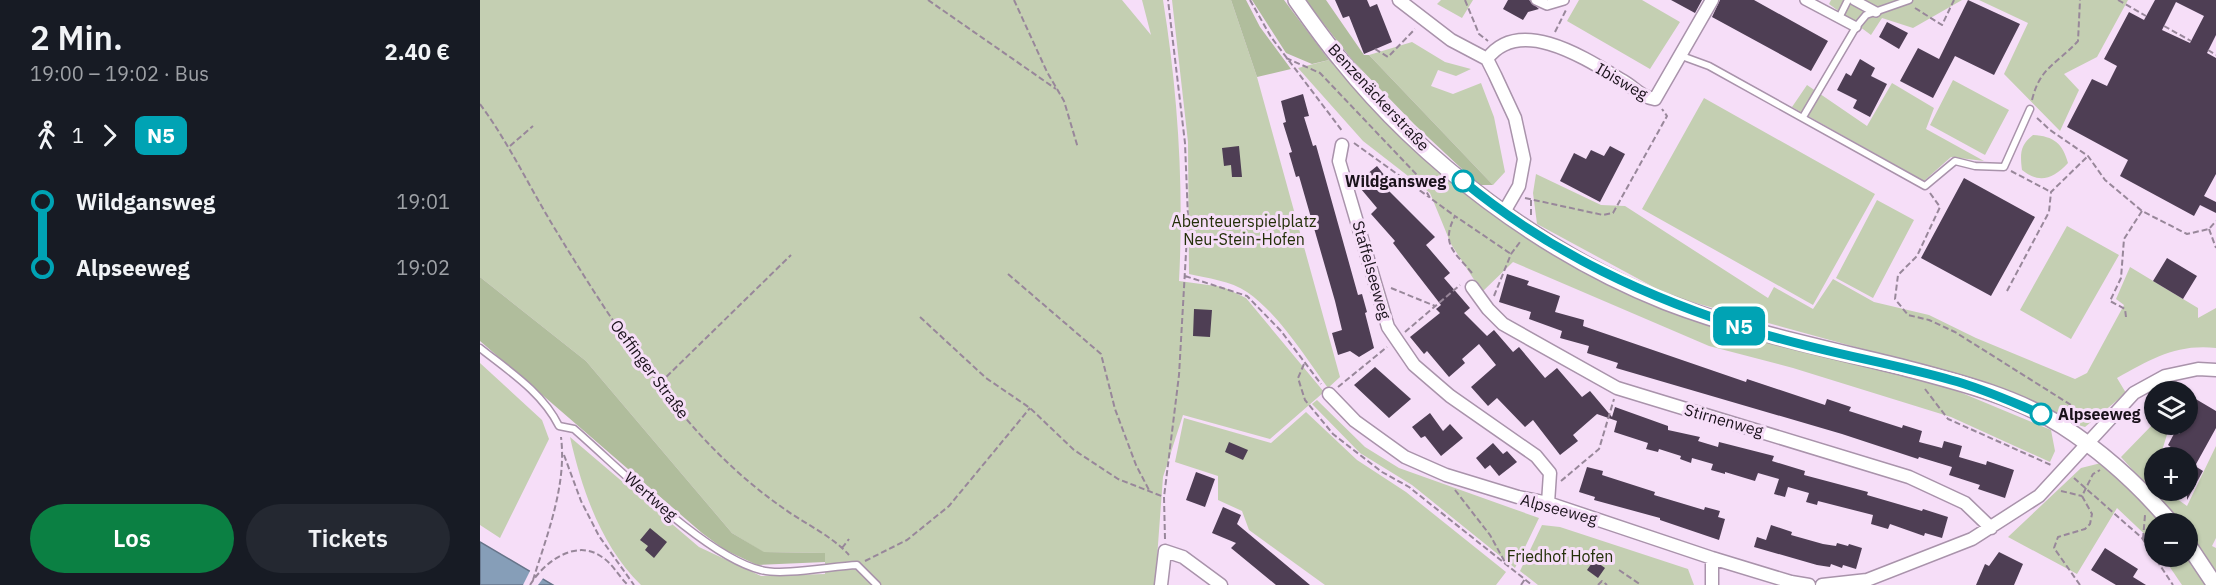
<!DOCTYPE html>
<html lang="de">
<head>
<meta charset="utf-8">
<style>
	body { margin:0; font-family:"IBM Plex Sans",sans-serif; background:#242831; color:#f1f3f6; height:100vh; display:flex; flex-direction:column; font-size:22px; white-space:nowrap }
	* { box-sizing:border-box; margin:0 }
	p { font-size:20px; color:#9ea1a6 }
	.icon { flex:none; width:33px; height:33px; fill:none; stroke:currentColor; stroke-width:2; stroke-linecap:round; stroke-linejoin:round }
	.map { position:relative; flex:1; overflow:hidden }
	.panel { display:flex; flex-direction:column; background:#171b24; width:480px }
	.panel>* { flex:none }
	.badge { padding:0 12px; border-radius:9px; font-size:21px; line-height:39px }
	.buttons { position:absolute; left:1664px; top:381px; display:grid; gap:12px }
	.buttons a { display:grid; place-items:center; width:54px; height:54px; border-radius:50%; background:#171b24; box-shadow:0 2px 4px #0004; font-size:30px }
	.map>.badge { position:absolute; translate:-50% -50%; box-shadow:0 0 0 3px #fff }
	.legs { display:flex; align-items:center; gap:9px; height:66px; padding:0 30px; font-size:20px }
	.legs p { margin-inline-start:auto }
	.head { display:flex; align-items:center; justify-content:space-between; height:102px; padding:0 30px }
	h1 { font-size:33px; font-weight:600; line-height:45px }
	.action { display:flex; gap:12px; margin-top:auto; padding:12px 30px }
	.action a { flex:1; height:69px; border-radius:36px; background:#0b8043; color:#fff; font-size:24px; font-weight:600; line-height:69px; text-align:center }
	.action a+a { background:#242831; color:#f1f3f6 }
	ul { padding:0 30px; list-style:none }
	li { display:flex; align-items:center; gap:21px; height:66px; font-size:22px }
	li i { display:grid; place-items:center; width:9px; height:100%; margin:0 8px; background:currentColor }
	li i::after { content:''; width:15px; height:15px; margin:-8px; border:4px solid; border-radius:50%; background:#171b24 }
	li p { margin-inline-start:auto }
	li:first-child i { background:linear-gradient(#0000 50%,currentColor 0) }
	li:last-child i { background:linear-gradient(currentColor 50%,#0000 0) }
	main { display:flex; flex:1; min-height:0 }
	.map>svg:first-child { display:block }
	.green { fill:#c4cfb2 }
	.forest { fill:#b0bd9c }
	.water { fill:#869eb8; stroke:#667489; stroke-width:1.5 }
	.pier { fill:#f6def8 }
	.building { fill:#4e3e54; fill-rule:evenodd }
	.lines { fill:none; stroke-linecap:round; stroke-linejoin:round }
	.service-casing { stroke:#a993ab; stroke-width:9 }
	.pedestrian-casing { stroke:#a993ab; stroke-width:12 }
	.minor-casing { stroke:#a993ab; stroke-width:15 }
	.tertiary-casing { stroke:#a993ab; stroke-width:18 }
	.path { stroke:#98879a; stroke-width:2; stroke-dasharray:6 3; stroke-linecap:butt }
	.service { stroke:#fff; stroke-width:6 }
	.pedestrian { stroke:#fff; stroke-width:9 }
	.minor { stroke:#fff; stroke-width:12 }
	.tertiary { stroke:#fff; stroke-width:15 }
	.line-1-casing { stroke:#fff; stroke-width:14 }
	.line-1 { stroke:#00a3b4; stroke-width:9 }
	.stop-1-dot { fill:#fff; stroke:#00a3b4; stroke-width:3 }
	.labels { text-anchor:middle; stroke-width:6; stroke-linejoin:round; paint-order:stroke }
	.street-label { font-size:16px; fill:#1a121b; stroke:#f6def8 }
	.stop-label { font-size:16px; font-weight:bold; fill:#1a121b; stroke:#f6def8; text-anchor:end }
	.park-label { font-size:16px; fill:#232f08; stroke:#f6def8 }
</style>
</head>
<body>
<main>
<section class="panel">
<div class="head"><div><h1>2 Min.</h1><p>19:00 – 19:02 · Bus</p></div><b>2.40 €</b></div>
<div class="legs"><svg class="icon" aria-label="walk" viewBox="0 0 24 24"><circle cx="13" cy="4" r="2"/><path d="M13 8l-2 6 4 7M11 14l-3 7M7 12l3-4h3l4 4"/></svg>1<svg class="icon" aria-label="forward" viewBox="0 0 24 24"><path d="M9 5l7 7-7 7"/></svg><b class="badge" style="background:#00a3b4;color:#fff">N5</b></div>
<ul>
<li><i style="color:#00a3b4"></i><b>Wildgansweg</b><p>19:01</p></li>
<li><i style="color:#00a3b4"></i><b>Alpseeweg</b><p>19:02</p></li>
</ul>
<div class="action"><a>Los</a><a>Tickets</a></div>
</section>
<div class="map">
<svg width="1736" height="585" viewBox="0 0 1736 585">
	<rect width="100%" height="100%" fill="#f6def8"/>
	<path class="green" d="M0 0H642L671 35 662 0H683C698 93 704 187 699 281L743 287 766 298 844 392 790 439 703 415 683 477 675 585H161C121 546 102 490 90 437L219 547 281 576 345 574V553L283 552 252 533 106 361 0 277Z
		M692 0H751L777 77 860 377 848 388C825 357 799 314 767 292 751 281 727 278 709 274L708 142Z
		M961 0H993L982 18 957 4Z
		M1099 0H1162L1200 22 1170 69 1087 21Z
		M1351 0H1482L1433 28 1402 18 1391 35 1349 4Z
		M1499 0H1648L1617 57 1584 74 1599 90 1580 131 1524 74 1548 23Z
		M932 42 965 62 991 69 976 76 958 70 951 86 973 94 1001 83 1014 117 1025 172 1013 185 889 55Z
		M853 59 1008 209 1190 310 1446 378 1571 430 1575 451 1570 462 1471 417 1313 368 1229 346 1033 262 1002 292 971 244 950 193 883 141 818 68Z
		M1473 80 1529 110 1505 155 1450 125Z
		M1412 83 1454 108 1446 129 1504 161 1471 157 1444 181 1312 107 1327 85 1387 126Z
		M1224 98 1395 194 1333 305 1162 209Z
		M1553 135C1574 136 1583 144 1588 163 1573 179 1559 184 1542 170 1540 154 1540 145 1553 135Z
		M1056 174 1121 205 1145 206 1288 298 1294 287 1333 309 1353 279 1394 302 1449 315 1496 338 1595 379 1607 373 1644 305 1636 299 1650 267 1718 308V318L1736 308V348C1695 344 1672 359 1637 378L1646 393 1605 427 1588 422 1499 381 1190 296 1057 224 1053 193Z
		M1397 200 1434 220 1393 298 1356 278Z
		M1587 226 1639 255 1591 339 1540 310Z
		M0 363 62 420 69 439 20 538 0 525Z
		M837 400 885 447 919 468 1059 518 1035 568 932 485 880 453 832 404Z
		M826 412 877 460 926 492 1026 572 1016 585H845L769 530 762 511 738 500V476L695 462 704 418 791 443Z
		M1674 423 1690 425 1680 457 1674 458V490L1686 491 1707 506 1736 446V538L1732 546 1736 548V575L1707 534V524L1700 523 1641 457Z
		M1621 463 1666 500 1685 523 1674 524V543L1637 508 1597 574 1528 537 1601 468Z
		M1062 525 1080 527 1208 569 1214 585H1058L1040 571Z
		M1707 556 1730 585H1702L1683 557Z"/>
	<path class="forest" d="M751 0H766L780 27 811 69 777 77Z
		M772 0H804L849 60 832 64 806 53Z
		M825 0H846L884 55H889L1013 185H999L934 124 873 61Z
		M0 277 106 361 252 533 284 552 345 553V562L277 565 245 550 222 533 0 341Z"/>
	<path class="water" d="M0 542 73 585H0Z"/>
	<path class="pier" d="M51 569 64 577 58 585H43Z"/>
	<path class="building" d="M855 0H887L890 7 897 4 912 42 884 54 869 16 863 18Z
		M1028 0H1049L1059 9 1048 12 1043 20 1023 9Z
		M1191 0H1222L1215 13Z
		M1240 0H1274L1348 41 1331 71 1232 17Z
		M1488 0 1540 24 1514 75 1475 56 1453 98 1420 81 1438 48 1459 59Z
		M1675 0H1736V35L1727 53 1736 58V174L1724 196 1736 202V213L1720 205 1714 216 1640 176 1648 160 1587 127 1612 79 1627 86 1637 66 1624 59 1649 12 1664 20ZM1696 2 1724 16 1710 43 1682 30Z
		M1407 22 1428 33 1419 49 1399 37Z
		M1380 59 1395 68 1391 76 1407 84 1390 117 1373 108 1377 100 1357 90 1366 73 1371 76Z
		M823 94 829 116 824 117 833 146 836 145 878 295 882 294 887 312 885 313 894 348 879 357 870 351 858 355 852 333 862 330 855 301 819 176 816 177 809 153 812 152 803 123 806 122 801 101Z
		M759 146 762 177H752L751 165 744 166 742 148Z
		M1130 146 1145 154 1120 202 1080 181 1094 153 1106 159 1111 150 1124 156Z
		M897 166 909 181 904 186 955 237 946 245 970 273 964 278 990 308 984 313 1007 336 1014 330 1033 352 1039 347 1065 378 1077 368 1102 397 1110 391 1132 417 1135 407 1188 426V430L1220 437 1218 441 1238 447 1239 442 1294 456 1292 461 1325 471 1324 475 1388 492 1387 495 1442 511 1443 509 1468 517 1462 538 1445 533 1444 536 1410 524 1408 529 1391 524 1393 515 1338 501 1337 505 1326 502 1329 493 1308 487 1305 497 1294 494 1299 479 1278 473 1275 481 1245 472V474L1231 470 1233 464 1212 458 1211 463 1200 459 1201 456 1179 449 1178 452 1166 449 1168 443 1134 432 1137 421 1117 414 1093 435 1098 441 1080 455 1053 420 1045 427 1017 398 1008 406 991 387 1016 365 999 344 982 359 985 363 969 377 947 351 944 354 930 337 960 313 956 309 961 305 913 243 915 241 891 214 897 208 876 183Z
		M1484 178 1555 217 1511 296 1441 258Z
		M1687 258 1717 276 1703 299 1673 281Z
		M1027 274 1049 281 1047 285 1080 296 1075 312 1104 320 1103 326 1266 382 1267 379 1345 405 1347 399 1371 407 1369 411 1422 428 1423 425 1442 431 1439 442 1462 448 1464 441 1482 446 1479 457 1506 465 1507 461 1534 470 1525 498 1498 489 1500 485 1469 475 1472 467 1439 457 1438 459 1362 434 1136 368 1138 363 1107 353 1109 346 1080 338 1082 331 1049 319 1051 312 1019 302Z
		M714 309 732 310 730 337 713 336Z
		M895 367 931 399 909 418 874 385Z
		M1714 398 1736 411V428L1715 466 1723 471 1707 500V458H1687L1692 448 1688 445 1695 432 1699 434 1707 424V411Z
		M950 413 963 431 970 424 983 438 961 456 945 436 941 438 932 427Z
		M749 442 768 450 763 460 745 452Z
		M1013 443 1023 454 1027 451 1037 462 1019 476 1010 465 1005 469 996 458Z
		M1107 467 1123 471 1122 475 1175 492 1174 495 1224 510 1225 507 1240 511 1238 517 1245 519 1239 540 1180 520V518L1114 500 1115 497 1099 492Z
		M716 472 735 479 725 507 706 500Z
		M743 507 761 515 757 524 830 585H796L751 548 756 543 732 533Z
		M1291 525 1312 532 1311 535 1343 544 1356 546 1357 543 1368 546 1369 544 1382 548 1376 569 1363 565 1362 568 1351 564 1350 567 1337 565 1274 547 1277 537 1286 540Z
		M170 528 187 542 174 558 165 550 168 546 160 540Z
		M1625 548 1658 569 1653 577 1666 585H1636L1611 570Z
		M1519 552 1543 564 1534 585H1496L1505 564 1509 566Z
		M1114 560 1125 568 1118 578 1107 570Z"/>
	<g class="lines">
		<defs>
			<path id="service" d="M1359 18 1368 0
				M1199 55 1229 66 1445 186 1475 161 1495 166 1524 167 1550 109
				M1323 117 1376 27 1386 15 1429 0
				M0 348C29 371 62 392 79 426L94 429C138 467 226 557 281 570 303 576 352 566 377 565L397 585"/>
			<path id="pedestrian" d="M1056 0 1067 5 1084 0
				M1325 0 1376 27
				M1374 0 1396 12"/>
			<path id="minor" d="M919 0 971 40 1007 59 1015 75 1035 118 1044 159 1039 186 1024 212
				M1007 59C1040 14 1108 60 1143 81 1155 88 1161 97 1175 99L1232 0
				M862 145 859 161 908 327 934 365 970 396 1056 456 1070 473 1068 503
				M992 287 1008 309 1023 324 1137 388 1429 477 1485 503 1511 528
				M849 394 875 421 925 457 966 475 1038 497 1068 503 1232 558 1311 582 1329 585
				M1232 558V585
				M681 585 685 551 703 557 741 585
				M1342 585 1387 580 1492 539 1559 496 1654 393 1685 376 1718 369 1736 370"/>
			<path id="tertiary" d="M816 0C830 20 844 40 860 59 942 162 1064 254 1186 302 1264 332 1345 348 1425 368 1478 382 1535 396 1582 426 1624 453 1660 486 1692 524
				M1707 543 1735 585"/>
		</defs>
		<use href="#service" class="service-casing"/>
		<use href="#pedestrian" class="pedestrian-casing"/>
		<use href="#minor" class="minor-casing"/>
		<use href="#tertiary" class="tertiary-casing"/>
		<path class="path" d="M448 0 576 89
			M534 0 567 72 584 101 598 148
			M770 0 791 37 863 132
			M985 0 999 34 1008 41
			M1638 0 1666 16
			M1435 8 1462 25 1474 0
			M1684 26 1711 41
			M1075 32 1086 10
			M895 49 908 57 935 29
			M1728 50 1736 55
			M806 58 840 73 937 175 950 198 975 216
			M1552 100C1560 67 1576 65 1598 41L1600 0
			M0 104C28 142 48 184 72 224 112 290 154 356 203 415 231 449 267 483 303 508 325 524 351 535 369 555
			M1557 118 1570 130 1608 156 1625 180 1662 211 1707 234 1729 229 1736 221
			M874 143 949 197
			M30 146 53 126
			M1531 171 1571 192
			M1450 193 1460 207 1437 256 1418 275 1415 299 1428 315 1449 320 1475 332 1591 405 1586 414
			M1045 198 1123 215 1133 213 1187 116 1182 109
			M1051 200V215
			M1729 229 1736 248
			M992 273C975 252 960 245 975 216L1031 254
			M528 274 621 354 635 409 656 465 670 492
			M705 276 767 296 801 331 841 384
			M911 288 955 306
			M1527 291 1569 212 1571 192 1608 156
			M1014 296 1031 254 1040 242
			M440 317 506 378 550 408 594 450 638 479 684 497
			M1646 317 1645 309 1630 301 1641 278 1644 239 1662 211
			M925 332 980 285
			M824 364 818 378 825 400 853 434 902 472 929 487 1052 585
			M180 383 311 255
			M858 387 907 347
			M1445 389 1468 419 1571 465
			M84 455 101 501 119 536 154 585
			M1594 478 1662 538 1693 585
			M1081 481 1119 449 1134 399
			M975 490 1010 535 1026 564
			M1581 491 1602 496
			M685 539 684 497 699 375 708 218 705 143 688 0
			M1663 539 1665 515
			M362 548 369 539
			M385 561 427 540 469 506 550 408
			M1139 570 1161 585
			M53 580C67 535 87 485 81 437
			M50 585C64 562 96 538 122 557 133 564 139 577 148 585
			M1041 585 1045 579
			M1118 585 1122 581 1127 585
			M1600 585 1574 548 1578 537 1605 529 1610 524 1612 514 1602 496 1613 474 1620 470"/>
		<use href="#service" class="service"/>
		<use href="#pedestrian" class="pedestrian"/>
		<use href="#minor" class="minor"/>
		<use href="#tertiary" class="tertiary"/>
	</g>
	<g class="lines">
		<defs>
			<path id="line-1" d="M983 181C1070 253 1169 299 1277 332 1340 352 1407 362 1471 380 1502 388 1532 402 1561 414"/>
		</defs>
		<use href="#line-1" class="line-1-casing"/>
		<use href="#line-1" class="line-1"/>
	</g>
	<g class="stop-1-dot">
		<circle cx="983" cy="181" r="10"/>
		<circle cx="1561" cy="414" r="10"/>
	</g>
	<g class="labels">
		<g class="street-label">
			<text transform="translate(1142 81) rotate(30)" y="6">Ibisweg</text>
			<text transform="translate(899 97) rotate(47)" y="6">Benzenäckerstraße</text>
			<text transform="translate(892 270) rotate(74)" y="6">Staffelseeweg</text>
			<text transform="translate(170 369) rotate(53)" y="6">Oeffinger Straße</text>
			<text transform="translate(1244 420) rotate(16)" y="6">Stirnenweg</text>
			<text transform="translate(171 496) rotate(41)" y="6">Wertweg</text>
			<text transform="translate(1079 509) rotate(15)" y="6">Alpseeweg</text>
		</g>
		<g class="stop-label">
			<text x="966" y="187">Wildgansweg</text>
			<text x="1578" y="420" text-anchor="start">Alpseeweg</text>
		</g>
		<g class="park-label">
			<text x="764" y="227">Abenteuerspielplatz<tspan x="764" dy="18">Neu-Stein-Hofen</tspan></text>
			<text x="1080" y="562">Friedhof Hofen</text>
		</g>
	</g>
</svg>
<div class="buttons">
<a><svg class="icon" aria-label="layers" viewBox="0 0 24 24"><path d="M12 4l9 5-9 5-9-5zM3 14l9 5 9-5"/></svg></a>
<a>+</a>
<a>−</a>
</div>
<b class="badge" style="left:1259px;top:326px;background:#00a3b4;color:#fff">N5</b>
</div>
</main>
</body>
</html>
